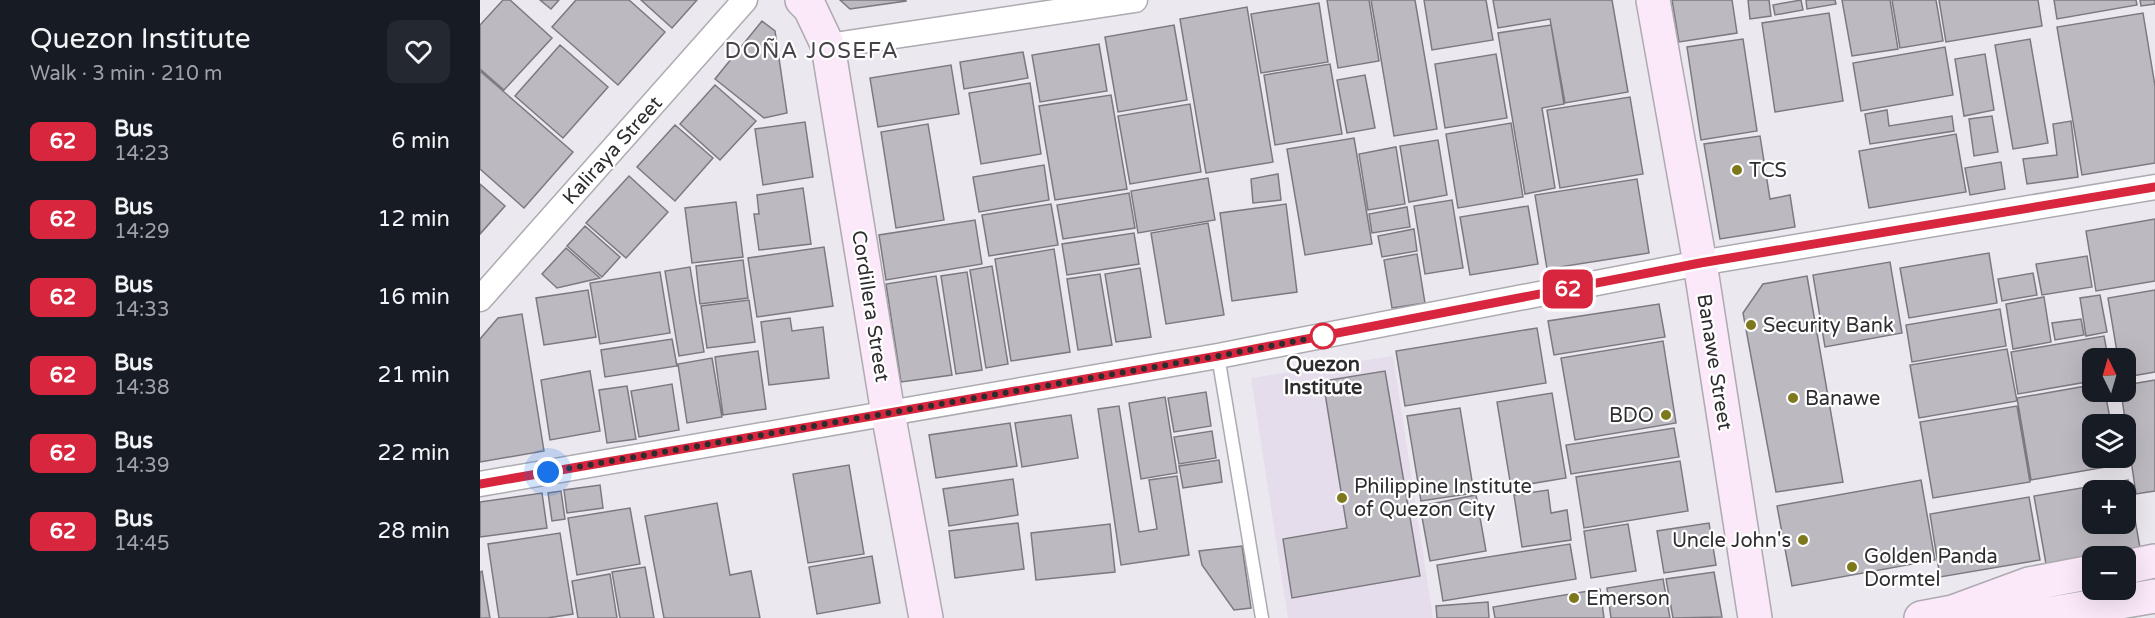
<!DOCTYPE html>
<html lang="en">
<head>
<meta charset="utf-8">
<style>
	body { margin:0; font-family:"Varela Round",sans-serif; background:#242831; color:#f1f3f6; height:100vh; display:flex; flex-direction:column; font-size:22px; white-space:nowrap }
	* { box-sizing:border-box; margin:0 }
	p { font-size:20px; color:#9ea1a6 }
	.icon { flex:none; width:33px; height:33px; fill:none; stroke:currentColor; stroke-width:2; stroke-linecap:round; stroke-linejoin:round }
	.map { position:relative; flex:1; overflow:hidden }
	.side { display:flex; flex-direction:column; background:#171b24; width:480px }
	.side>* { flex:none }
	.badge { padding:0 12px; border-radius:9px; font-size:21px; line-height:39px }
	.needle { width:39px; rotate:355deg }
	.controls { position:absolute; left:1602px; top:348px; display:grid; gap:12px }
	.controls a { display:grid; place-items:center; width:54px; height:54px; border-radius:12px; background:#171b24; box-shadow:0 6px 24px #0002; font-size:30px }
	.you { position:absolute; width:30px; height:30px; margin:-15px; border:4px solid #fff; border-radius:50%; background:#1a73e8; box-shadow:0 0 0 9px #1a73e833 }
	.map>.badge { position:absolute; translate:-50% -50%; box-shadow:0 0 0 3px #fff }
	.round { display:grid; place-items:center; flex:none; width:63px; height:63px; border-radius:12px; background:#242831 }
	.overview { display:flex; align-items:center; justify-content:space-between; height:102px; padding:0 30px }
	h1 { font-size:28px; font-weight:600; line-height:45px }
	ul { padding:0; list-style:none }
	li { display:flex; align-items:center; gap:18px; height:78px; padding:0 30px }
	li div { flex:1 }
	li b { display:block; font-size:22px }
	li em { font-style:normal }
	li .badge { min-width:66px; font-weight:700; text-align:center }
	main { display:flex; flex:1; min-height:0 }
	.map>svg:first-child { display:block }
	.built { fill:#e5ddeb }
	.building { fill:#bcb9c1; stroke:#7c7980; stroke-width:1.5; fill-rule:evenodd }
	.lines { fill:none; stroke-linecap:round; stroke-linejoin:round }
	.lane-casing { stroke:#aeaab1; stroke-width:15 }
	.street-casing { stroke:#aeaab1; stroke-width:27 }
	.secondary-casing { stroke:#aeaab1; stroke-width:36 }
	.lane { stroke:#fff; stroke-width:12 }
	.street { stroke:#fff; stroke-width:24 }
	.secondary { stroke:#fbe9fa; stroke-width:33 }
	.line-casing { stroke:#fff; stroke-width:14 }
	.line { stroke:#d7263d; stroke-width:9 }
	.walk { stroke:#2e2c2f; stroke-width:6; stroke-dasharray:0 10.8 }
	.poi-dot { fill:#7e781d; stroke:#fff; stroke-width:2 }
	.stop-dot { fill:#fff; stroke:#d7263d; stroke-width:3 }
	.labels { text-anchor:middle; stroke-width:4.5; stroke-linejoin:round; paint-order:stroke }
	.street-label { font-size:20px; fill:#2e2c2f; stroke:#fff }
	.poi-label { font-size:20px; fill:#2e2c2f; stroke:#fff; text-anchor:start }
	.stop-label { font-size:20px; font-weight:bold; fill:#2e2c2f; stroke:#fff }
	.quarter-label { font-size:22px; letter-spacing:1.5px; fill:#464248; stroke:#fff }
</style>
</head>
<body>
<main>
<section class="side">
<div class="overview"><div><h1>Quezon Institute</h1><p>Walk · 3 min · 210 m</p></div><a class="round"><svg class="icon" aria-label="heart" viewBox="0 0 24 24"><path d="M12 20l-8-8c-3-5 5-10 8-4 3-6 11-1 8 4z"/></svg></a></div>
<ul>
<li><span class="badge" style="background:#d7263d;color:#fff">62</span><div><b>Bus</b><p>14:23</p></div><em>6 min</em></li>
<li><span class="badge" style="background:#d7263d;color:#fff">62</span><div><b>Bus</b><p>14:29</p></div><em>12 min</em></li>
<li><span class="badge" style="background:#d7263d;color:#fff">62</span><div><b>Bus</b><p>14:33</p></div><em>16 min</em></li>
<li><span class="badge" style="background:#d7263d;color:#fff">62</span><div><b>Bus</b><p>14:38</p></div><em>21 min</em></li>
<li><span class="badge" style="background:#d7263d;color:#fff">62</span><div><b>Bus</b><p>14:39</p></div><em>22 min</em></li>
<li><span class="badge" style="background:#d7263d;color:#fff">62</span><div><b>Bus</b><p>14:45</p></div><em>28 min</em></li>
</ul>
</section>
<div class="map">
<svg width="1675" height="618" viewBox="0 0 1675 618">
	<rect width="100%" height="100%" fill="#ece8ef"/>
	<path class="built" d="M913 356 953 618H808L771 378Z"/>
	<path class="building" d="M23 0H30L72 38 24 90 0 69V25Z
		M60 0H79L71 9Z
		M96 0H149L185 32 138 85 72 27Z
		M161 0H217L192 28Z
		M360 0H426V1L370 9Z
		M847 0H889L899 61 858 68Z
		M891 0H935L957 129 914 136Z
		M944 0H1006L1013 40 952 50Z
		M1013 0H1132L1148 92 1085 103 1070 19 1018 28Z
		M1192 0H1252L1257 33 1199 42Z
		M1268 0H1289L1291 16 1270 19Z
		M1321 0 1323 10 1295 15 1293 5Z
		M1326 0H1355L1356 4 1327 9Z
		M1362 0H1410L1418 49 1372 56Z
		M1412 0H1456L1463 41 1420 48Z
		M1459 0H1558L1562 26 1466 42Z
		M1574 0H1656L1657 5 1577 19Z
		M1660 0H1675V4L1661 6Z
		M839 3 848 62 781 73 771 14Z
		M767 7 793 162 726 173 700 19Z
		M1349 13 1363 101 1295 112 1282 23Z
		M1663 13 1675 86V163L1602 175 1577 27Z
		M282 21 295 31 307 113 284 118 235 79Z
		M694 25 707 100 638 112 625 37Z
		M1071 25 1084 104 1062 108 1075 188 1045 194 1018 33Z
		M1263 39 1277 131 1221 140 1207 47Z
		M1550 39 1568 143 1533 149 1515 45Z
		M619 44 627 91 560 102 552 55Z
		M80 45 128 87 83 138 35 96Z
		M1465 47 1473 95 1381 111 1373 63Z
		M543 52 548 78 484 89 480 62Z
		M1016 54 1027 118 965 128 955 64Z
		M1505 54 1514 110 1484 116 1475 59Z
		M850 64 862 134 795 145 784 75Z
		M471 65 479 114 398 127 390 78Z
		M0 71 93 152 44 208 0 169Z
		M885 75 895 128 867 133 857 80Z
		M550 83 561 154 501 164 489 93Z
		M235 85 276 121 240 160 200 124Z
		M631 95 647 189 575 200 559 106Z
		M1150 97 1163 174 1080 188 1067 110Z
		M710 104 721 172 650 184 638 116Z
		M1407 110 1409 126 1472 116 1474 131 1390 144 1385 114Z
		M1512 116 1518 152 1494 156 1489 119Z
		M1591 121 1598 177 1547 184 1543 159 1577 155 1573 124Z
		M325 122 333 177 283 185 275 129Z
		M1031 123 1043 197 978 208 966 134Z
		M448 124 464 220 416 228 401 132Z
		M195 125 233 158 195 201 157 167Z
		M1476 134 1486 192 1389 208 1379 151Z
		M1280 136 1290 199 1310 195 1315 227 1240 239 1224 144Z
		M874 138 892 244 825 255 807 149Z
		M958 140 967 195 929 202 920 146Z
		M916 147 925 204 888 210 879 154Z
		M1521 162 1525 189 1490 195 1485 168Z
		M564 165 569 200 499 212 493 177Z
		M798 174 801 200 773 203 771 179Z
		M149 176 188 212 146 258 106 223Z
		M728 178 735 220 658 233 651 191Z
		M1157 179 1169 253 1067 269 1055 195Z
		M0 184 25 206 0 234Z
		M323 188 331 244 279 250 274 214H279L277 195Z
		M649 193 655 228 583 239 577 205Z
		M972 200 983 268 945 274 934 206Z
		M256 202 263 257 212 263 205 208Z
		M571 204 578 245 509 256 502 215Z
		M806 204 817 292 752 301 740 213Z
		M1048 206 1058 264 990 275 980 217Z
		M927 207 930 227 892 233 889 214Z
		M1675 219V281L1616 291 1606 231Z
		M495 220 502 264 406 280 399 235Z
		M728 223 744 315 686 324 671 233Z
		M105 226 140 257 122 277 87 246Z
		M934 229 937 251 902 257 898 236Z
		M654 233 659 264 587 275 582 244Z
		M344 247 353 306 277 317 268 258Z
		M86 248 120 278 77 288 62 274Z
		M574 249 590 352 531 361 515 259Z
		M1509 253 1517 303 1429 318 1420 268Z
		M937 254 945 303 912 308 904 260Z
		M1607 256 1612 287 1562 295 1556 264Z
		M263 260 268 298 220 304 216 266Z
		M1410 262 1422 333 1345 347 1333 275Z
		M512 266 528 364 506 368 490 270Z
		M210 267 224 352 199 356 185 271Z
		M660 268 671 337 636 342 625 274Z
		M180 272 190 333 120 344 110 283Z
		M487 272 502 370 476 374 461 276Z
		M1553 273 1557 295 1522 301 1518 279Z
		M620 274 632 345 598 350 587 279Z
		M456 276 472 375 421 382 406 284Z
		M1327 276 1363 482 1296 492 1263 313 1283 284Z
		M108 290 116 337 64 345 56 298Z
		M1675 290V372L1646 377V358H1638L1628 298Z
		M1620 295 1627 332 1606 336 1600 298Z
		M1564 297 1571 342 1533 349 1526 304Z
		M269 300 275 342 227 348 221 306Z
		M1179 304 1185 337 1074 355 1068 321Z
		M1520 309 1526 346 1432 362 1426 325Z
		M42 314 64 451 0 462V339L18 318Z
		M310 318 312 331 343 327 349 378 289 385 281 322Z
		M1601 319 1604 335 1575 340 1572 323Z
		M1057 328 1066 383 925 406 916 351Z
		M1624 336 1628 358H1612V381L1538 394 1531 352Z
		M192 339 197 366 125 377 121 350Z
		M1183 341 1196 423 1095 440 1081 358Z
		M1527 349 1537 401 1439 418 1430 365Z
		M278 351 286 409 243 415 235 357Z
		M232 358 242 417 207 423 198 364Z
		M110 371 120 431 70 440 61 380Z
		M905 371 940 576 812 598 803 539 867 528 843 381Z
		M1675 380V491L1656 494 1641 392H1646V385Z
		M192 384 199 430 159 437 151 391Z
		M1612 385V392H1625L1631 424H1612V458H1637L1638 465 1551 480 1537 398Z
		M147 386 156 439 127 443 119 390Z
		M726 392 731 426 694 432 688 398Z
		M1072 393 1086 478 1031 487 1017 402Z
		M685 397 697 473 661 479 649 403Z
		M639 406 659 532 677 529 669 480 697 476 709 555 641 565 618 409Z
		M1537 406 1550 482 1453 498 1440 422Z
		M980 408 994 493 941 501 927 416Z
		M591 415 598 458 542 467 535 423Z
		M530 423 537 466 456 478 449 435Z
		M1194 428 1199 457 1091 474 1086 445Z
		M732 431 736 458 699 464 694 437Z
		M739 460 742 482 703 488 699 466Z
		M1200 461 1208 511 1104 528 1096 477Z
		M369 465 384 554 328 563 313 474Z
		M533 479 538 515 469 526 463 489Z
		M1441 480 1455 560 1312 586 1297 506Z
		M1648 480 1660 548 1566 564 1554 496ZM1612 490H1646V524H1612Z
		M120 485 123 508 87 513 84 490Z
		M1068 490 1071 513 1087 510 1091 540 1042 547 1034 495Z
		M81 491 85 519 72 521 68 493Z
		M62 493 67 528 0 537V502Z
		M996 495 1006 551 950 561 940 506Z
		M1549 497 1560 560 1460 577 1450 514Z
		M237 503 250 575 271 571 280 618H184L165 516Z
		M150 508 160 564 97 575 88 518Z
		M538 523 544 569 475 578 469 531Z
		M1229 523 1236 565 1184 573 1177 531Z
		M630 524 635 572 556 580 551 533Z
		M1148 524 1156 571 1111 578 1104 531Z
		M80 533 93 614 67 618H19L8 544Z
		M1090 544 1096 579 963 601 957 565Z
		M762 546 771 608 754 610 722 565 719 551Z
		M392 556 400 603 337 614 329 567Z
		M165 567 174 618H140L132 572Z
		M2 571 10 618H0V572Z
		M1234 572 1242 617 1193 618 1186 579Z
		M130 574 137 618H98L92 581Z
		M1183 579 1190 618H1131L1127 588Z
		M1120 589 1124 618H1015L1013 607Z
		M1008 602 1009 618H957L956 606Z"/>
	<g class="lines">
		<defs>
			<path id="lane" d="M738 356 782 618"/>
			<path id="street" d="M348 46 655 0
				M0 299 265 0
				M0 484 738 356 1220 263 1675 187"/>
			<path id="secondary" d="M322 0 330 8 348 46 408 413 446 618
				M1173 0 1220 263 1275 618
				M1646 567 1675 561
				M1473 612 1551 617 1675 596
				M1441 618 1473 612 1549 584 1612 572"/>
		</defs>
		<use href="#lane" class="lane-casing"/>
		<use href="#street" class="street-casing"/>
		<use href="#secondary" class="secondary-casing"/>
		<use href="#lane" class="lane"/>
		<use href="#street" class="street"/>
		<use href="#secondary" class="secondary"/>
	</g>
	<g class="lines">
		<defs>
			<path id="line" d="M0 484 738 356 1220 263 1675 187"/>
		</defs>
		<use href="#line" class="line-casing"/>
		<use href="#line" class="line"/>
		<path class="walk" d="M68 472 738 356 853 334 843 336"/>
	</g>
	<g class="poi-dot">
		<circle cx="1257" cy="170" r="6"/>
		<circle cx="1271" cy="325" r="6"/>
		<circle cx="1313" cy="398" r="6"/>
		<circle cx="1186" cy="415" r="6"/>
		<circle cx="862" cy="498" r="6"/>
		<circle cx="1323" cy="540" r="6"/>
		<circle cx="1372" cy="567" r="6"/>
		<circle cx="1094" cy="598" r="6"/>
	</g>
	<circle class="stop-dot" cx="843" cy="336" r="12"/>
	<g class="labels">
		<g class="street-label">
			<text transform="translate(132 150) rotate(-48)" y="7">Kaliraya Street</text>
			<text transform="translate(391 306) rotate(81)" y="7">Cordillera Street</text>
			<text transform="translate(1235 362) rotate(81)" y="7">Banawe Street</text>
		</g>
		<g class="poi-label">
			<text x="1269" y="177">TCS</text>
			<text x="1283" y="332">Security Bank</text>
			<text x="1325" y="405">Banawe</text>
			<text x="1174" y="422" text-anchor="end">BDO</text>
			<text x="874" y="493">Philippine Institute<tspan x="874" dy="23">of Quezon City</tspan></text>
			<text x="1311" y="547" text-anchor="end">Uncle John's</text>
			<text x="1384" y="563">Golden Panda<tspan x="1384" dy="23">Dormtel</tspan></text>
			<text x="1106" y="605">Emerson</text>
		</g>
		<g class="stop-label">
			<text x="843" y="371">Quezon<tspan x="843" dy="23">Institute</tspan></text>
		</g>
		<g class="quarter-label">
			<text x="332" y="58">DOÑA JOSEFA</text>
		</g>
	</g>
</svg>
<div class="controls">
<a><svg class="needle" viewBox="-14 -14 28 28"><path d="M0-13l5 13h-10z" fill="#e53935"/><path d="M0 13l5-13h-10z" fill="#9ea1a6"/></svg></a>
<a><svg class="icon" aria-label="layers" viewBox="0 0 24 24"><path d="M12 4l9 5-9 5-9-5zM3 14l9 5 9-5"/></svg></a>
<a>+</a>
<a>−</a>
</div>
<div class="you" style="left:68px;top:472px"></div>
<b class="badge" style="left:1088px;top:289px;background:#d7263d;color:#fff">62</b>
</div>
</main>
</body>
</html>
